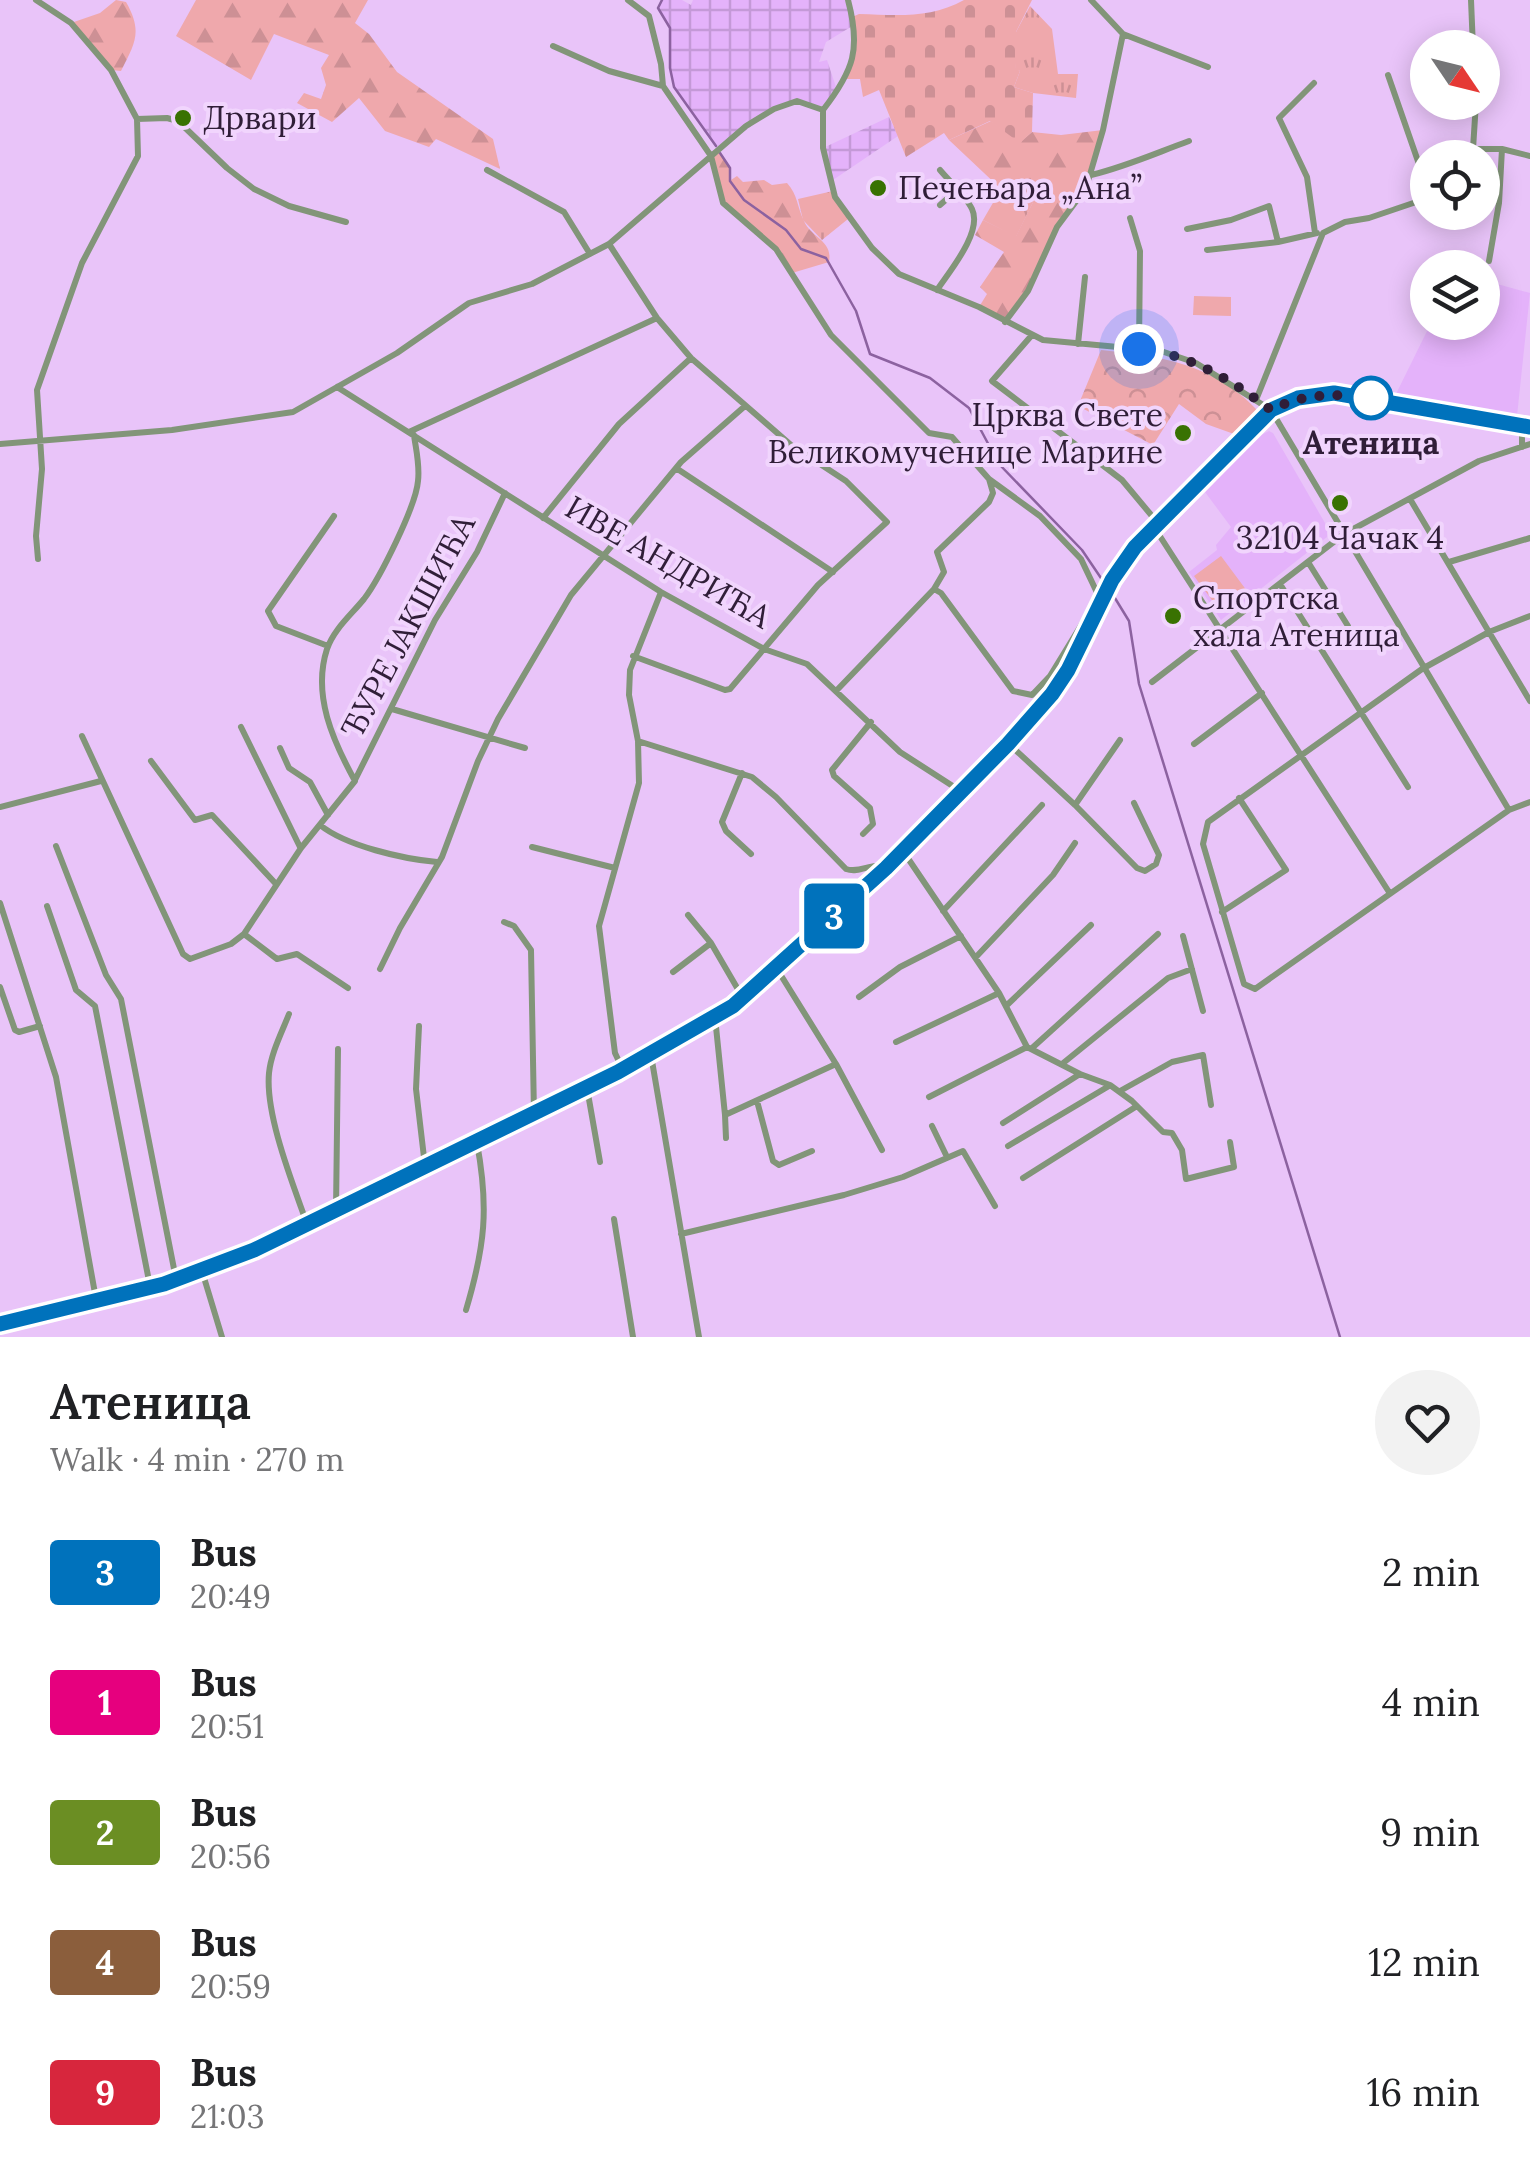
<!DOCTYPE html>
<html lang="en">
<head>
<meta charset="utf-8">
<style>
	body { margin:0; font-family:Lora,serif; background:#f2f2f2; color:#202124; height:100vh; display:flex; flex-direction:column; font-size:38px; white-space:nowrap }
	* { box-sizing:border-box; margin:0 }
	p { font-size:32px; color:#757577 }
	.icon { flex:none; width:55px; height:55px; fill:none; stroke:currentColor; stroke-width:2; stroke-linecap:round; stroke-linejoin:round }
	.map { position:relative; height:1337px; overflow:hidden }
	.panel { display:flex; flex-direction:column; background:#fff; flex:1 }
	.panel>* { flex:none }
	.badge { padding:0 20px; border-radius:8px; font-size:35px; line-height:65px }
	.needle { width:65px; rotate:125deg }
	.fabs { position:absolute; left:1410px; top:30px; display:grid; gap:20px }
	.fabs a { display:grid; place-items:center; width:90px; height:90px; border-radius:50%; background:#fff; box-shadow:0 5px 25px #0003; font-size:50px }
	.you { position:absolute; width:50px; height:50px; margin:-25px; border:8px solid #fff; border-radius:50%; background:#1a73e8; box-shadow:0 0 0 15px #1a73e833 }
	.map>.badge { position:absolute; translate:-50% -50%; box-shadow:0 0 0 5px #fff }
	.round { display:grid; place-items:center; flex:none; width:105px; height:105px; border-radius:52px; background:#f2f2f2 }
	.head { display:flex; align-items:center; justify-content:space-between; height:170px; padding:0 50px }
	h1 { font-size:48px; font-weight:600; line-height:75px }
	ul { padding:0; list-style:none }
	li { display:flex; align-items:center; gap:30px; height:130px; padding:0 50px }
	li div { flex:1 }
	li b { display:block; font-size:38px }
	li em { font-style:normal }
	li .badge { min-width:110px; font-weight:700; text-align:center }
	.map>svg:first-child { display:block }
	.built { fill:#e4b2fa }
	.industrial { fill:url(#industrial-grid) }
	.grass { fill:url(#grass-tufts) }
	.forest { fill:url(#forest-firs) }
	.cemetery { fill:url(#cemetery-stones) }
	.park { fill:url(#park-crowns) }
	.pitch { fill:#efa8ac }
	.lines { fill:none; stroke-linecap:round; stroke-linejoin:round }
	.stream { stroke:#8c62a0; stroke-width:2.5 }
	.minor { stroke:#829579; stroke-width:6 }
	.major { stroke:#3f5f2c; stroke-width:9 }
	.line-casing { stroke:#fff; stroke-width:22 }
	.line { stroke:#0072bc; stroke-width:15 }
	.walk { stroke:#301e38; stroke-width:10; stroke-dasharray:0 18 }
	.poi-dot { fill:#397202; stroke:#f1d5fd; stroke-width:4 }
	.stop-dot { fill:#fff; stroke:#0072bc; stroke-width:5 }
	.labels { text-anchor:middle; stroke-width:8; stroke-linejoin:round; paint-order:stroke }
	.poi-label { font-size:32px; fill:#301e38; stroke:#f1d5fd; text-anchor:start }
	.stop-label { font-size:32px; font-weight:bold; fill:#301e38; stroke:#f1d5fd }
	.street-label { font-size:32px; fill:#301e38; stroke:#f1d5fd }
</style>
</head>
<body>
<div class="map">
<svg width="1530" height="1337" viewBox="0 0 1530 1337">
	<defs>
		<pattern id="industrial-grid" width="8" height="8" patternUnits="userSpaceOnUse" patternTransform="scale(2.5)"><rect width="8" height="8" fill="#e4b2fa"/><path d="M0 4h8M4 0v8" fill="none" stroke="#c499d7"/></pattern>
		<pattern id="grass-tufts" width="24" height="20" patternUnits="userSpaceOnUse" patternTransform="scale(2.5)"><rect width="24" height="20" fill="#efa8ac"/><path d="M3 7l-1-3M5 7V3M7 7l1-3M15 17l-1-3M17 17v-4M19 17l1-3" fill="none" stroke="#cd9095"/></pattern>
		<pattern id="forest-firs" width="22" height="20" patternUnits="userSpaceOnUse" patternTransform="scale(2.5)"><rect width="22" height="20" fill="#efa8ac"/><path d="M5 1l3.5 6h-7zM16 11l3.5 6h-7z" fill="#cd9095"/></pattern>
		<pattern id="cemetery-stones" width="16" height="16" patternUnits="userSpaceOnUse" patternTransform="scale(2.5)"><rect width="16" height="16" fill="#efa8ac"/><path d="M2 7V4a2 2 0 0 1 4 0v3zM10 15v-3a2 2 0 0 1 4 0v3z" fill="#cd9095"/></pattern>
		<pattern id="park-crowns" width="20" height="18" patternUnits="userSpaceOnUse" patternTransform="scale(2.5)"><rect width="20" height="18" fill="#efa8ac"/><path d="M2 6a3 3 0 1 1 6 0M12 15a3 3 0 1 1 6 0" fill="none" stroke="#cd9095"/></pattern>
	</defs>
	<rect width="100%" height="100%" fill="#e9c4f9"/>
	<path class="built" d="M1483 280 1530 293 1517 416 1396 394 1431 323 1482 322Z
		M1269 431 1273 433 1329 530 1327 537 1221 620 1189 572 1217 550 1216 545 1231 527 1205 492 1257 437Z"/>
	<path class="industrial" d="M662 0H682L691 5 693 0H848L854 25 826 42 819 62 827 60 837 90 823 110 802 101 774 109 718 151 674 87 670 68V28L658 8Z
		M889 117 898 136 830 182 823 148Z"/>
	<path class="grass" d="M1030 6 1052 29 1058 74H1078L1076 98 1033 93 1014 87 1020 71 1015 69 1016 32Z
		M1001 189 1037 194 1016 237 983 220Z
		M833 191 848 219 822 240 803 220 798 199Z"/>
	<path class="forest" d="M116 0 126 2C143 32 135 43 121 71L111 70 71 23 100 13Z
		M196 0H368L355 23 369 34 397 72 493 139 500 169 436 139 429 147 385 131 359 98 332 122 297 103 304 93 321 99 326 85 321 68 329 55 274 34 251 80 176 36Z
		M991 121 1020 142 1032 132 1061 135 1103 130 1091 175 1057 227 1028 291 1005 322 979 307 987 294 980 287 1004 252 975 235 983 220 1016 236 1037 194 1001 189 949 140Z
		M718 151 730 168 731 180 737 176 743 182 764 180 772 185 787 183C798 195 797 207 804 221 811 238 833 240 829 262L792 273 776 249 723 203 711 156Z"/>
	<path class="cemetery" d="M964 0H1032L1016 32 1019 49 1015 68 1020 71 1014 87 1033 93 1032 132 1020 143 990 121 949 140 944 133 906 157 879 90 863 97 860 79H844L852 65V17L859 14C897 15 930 19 964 0Z"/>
	<path class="park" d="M1101 350C1161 356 1214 364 1257 410L1234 434 1206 424 1179 404 1153 445 1078 406Z"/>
	<path class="pitch" d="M1194 296 1231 297V316L1193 315Z
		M1221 556 1247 591 1220 611 1194 576Z"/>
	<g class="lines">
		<path class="stream" d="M662 0 658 8 670 28V68L674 87 716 146
			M720 153 730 168V181L744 200 786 230 801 249 826 258 856 311 870 354 930 378 969 408 999 464 1082 550 1105 584
			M1110 590 1129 621 1139 684 1340 1337"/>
		<path class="minor" d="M36 0 71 23 111 70 137 119 138 156 82 263 37 390 42 469 36 536 38 559
			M628 0 649 16 661 64 663 86 711 156 723 203 776 249 831 335 929 433 952 437 989 479 1040 516 1081 559 1101 601
			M1091 0 1123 34 1208 67
			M1471 0 1473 48
			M553 46 609 71 663 86
			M1388 75 1428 190
			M1314 83 1279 118 1307 177 1315 233
			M823 110V148L835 197 872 248 899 274 979 307 1043 340 1161 351 1196 363 1271 410 1509 810
			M823 110C854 70 861 49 848 0
			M137 119 167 118 178 121 227 168 254 189 289 206 346 222
			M1473 149H1502L1530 156
			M1469 158 1473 149 1476 102
			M487 170 564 212 590 254
			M1091 175C1125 167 1156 153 1189 141
			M940 205 957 190
			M1130 218 1140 251 1139 349
			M1187 229 1231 220 1269 206 1278 242
			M609 244 657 318 691 358 791 445 846 481 887 522 818 585 730 689 725 690 633 656
			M1207 250 1278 242 1317 233
			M1489 261 1499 203 1502 149
			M937 290C949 272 983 232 972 209 965 195 950 182 940 170
			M1005 322 1028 291 1057 227 1086 188 1103 130 1123 34
			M1032 335 992 381 1122 480 1157 522
			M1078 344 1085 277
			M337 387 661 592 764 649 807 664 900 752 962 792
			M1256 400 1323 233 1345 222 1369 218 1428 198
			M409 432 657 318
			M0 444 172 430 293 412 397 353 469 303 532 284 609 244 746 126 774 109 797 101 823 110
			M1522 447V426
			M676 468 833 572
			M1410 499 1530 701
			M543 518 619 424 691 358
			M1154 527 1389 892
			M1308 562 1348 626
			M1449 562 1530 538
			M1280 584 1408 787
			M934 589 941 593 1013 691 1032 695 1050 676 1088 614 1096 611
			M1530 616 1489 632 1422 669 1208 822 1203 844 1244 984 1255 989 1509 810 1530 802
			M328 646 276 626 268 611 334 516
			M1152 682 1344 534 1479 461 1530 444
			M837 690 934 589 944 572 937 552 989 502 993 493 989 479
			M392 709 525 748
			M241 727 300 847
			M82 736 183 954 190 959 231 944 244 934 301 848 355 781C333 741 312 695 327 649 334 629 351 615 364 599 380 578 416 506 418 481 420 465 416 450 414 435
			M638 741 752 777 776 797 846 869C860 874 872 862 885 867
			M1009 744 1075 805 1137 868 1145 871 1156 864 1159 855 1134 803
			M1194 744 1262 693
			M280 748 289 768 310 782 328 815
			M151 761 195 820 212 815 276 884
			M742 773 722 822 726 831 751 854
			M355 780 435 620 477 552 505 493
			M1075 805 1120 740
			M0 807 101 781
			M320 825C346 846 403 859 437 862
			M863 834 873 824 870 808 834 776 832 770 871 722
			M56 846 106 975 121 999 176 1279
			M532 847 615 868
			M903 851 999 993 1027 1047 1080 1074 1110 1085 1132 1101 1163 1132 1172 1133 1182 1150 1186 1179 1234 1167 1230 1142
			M0 903 56 1077 96 1299
			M47 906 76 990 95 1006 150 1286
			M943 911 1042 805
			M1222 912 1286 870 1239 798
			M688 915 711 943 743 998
			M504 922 514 926 531 950 534 1114
			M244 934 277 959 297 954 348 988
			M1183 936 1203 1011
			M976 957 1053 875 1075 843
			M380 969 400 928 442 857 478 761 498 719 571 595 681 462 745 406
			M777 969 836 1064 882 1150
			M673 972 711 943
			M0 987 15 1030 19 1032 40 1026
			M859 997 900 967 961 936
			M1006 1006 1091 925
			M289 1014C282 1032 271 1053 269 1073 265 1115 293 1184 307 1224
			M715 1017 725 1115 836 1064
			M419 1026 416 1089 425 1166
			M896 1042 999 993
			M1031 1049 1158 934
			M651 1055 699 1337
			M1062 1064 1168 978 1192 969
			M623 1070 615 1053 599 926 639 783 638 741 629 695 630 670 661 592
			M587 1088 600 1162
			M1120 1091 1172 1062 1203 1055 1211 1105
			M929 1097 1027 1047
			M757 1101 773 1161 779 1165 812 1151
			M725 1115 726 1138
			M1003 1123 1080 1074
			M932 1126 947 1157
			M1008 1146 1109 1086
			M1023 1178 1137 1106
			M336 1210 338 1049
			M614 1219 633 1337
			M681 1234 844 1195 903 1177 963 1151 995 1206
			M202 1271 222 1337
			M466 1310C485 1246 489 1208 477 1143"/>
		<path class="major" d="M0 1324 163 1283 254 1250 623 1070 733 1006 777 969 886 867 1009 744 1052 695 1068 670 1112 580 1135 547 1271 410 1306 396 1341 394 1530 427"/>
	</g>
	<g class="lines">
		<defs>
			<path id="line" d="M0 1324 164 1284 254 1250 618 1072 733 1006 886 868 1008 744 1052 694 1068 670 1112 580 1135 547 1271 410 1298 398 1334 393 1530 427"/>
		</defs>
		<use href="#line" class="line-casing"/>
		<use href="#line" class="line"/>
		<path class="walk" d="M1139 349C1190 354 1231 380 1271 410 1310 390 1346 394 1388 401L1371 398"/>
	</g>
	<g class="poi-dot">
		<circle cx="183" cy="118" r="10"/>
		<circle cx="878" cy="188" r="10"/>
		<circle cx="1183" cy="433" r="10"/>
		<circle cx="1340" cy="503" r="10"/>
		<circle cx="1173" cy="616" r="10"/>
	</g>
	<circle class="stop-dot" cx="1371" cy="398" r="20"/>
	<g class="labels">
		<g class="poi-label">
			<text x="203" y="129">Дрвари</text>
			<text x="898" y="199">Печењара „Ана”</text>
			<text x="1163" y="426" text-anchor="end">Црква Свете<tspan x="1163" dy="37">Великомученице Марине</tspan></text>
			<text x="1340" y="549" text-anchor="middle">32104 Чачак 4</text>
			<text x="1193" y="609">Спортска<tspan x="1193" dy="37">хала Атеница</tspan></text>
		</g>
		<g class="stop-label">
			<text x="1371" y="454">Атеница</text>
		</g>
		<g class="street-label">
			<text transform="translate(668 562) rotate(30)" y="11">ИВЕ АНДРИЋА</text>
			<text transform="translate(408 626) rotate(-62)" y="11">ЂУРЕ ЈАКШИЋА</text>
		</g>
	</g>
</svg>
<div class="fabs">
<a><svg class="needle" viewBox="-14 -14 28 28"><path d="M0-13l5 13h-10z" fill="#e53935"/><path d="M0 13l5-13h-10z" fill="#757577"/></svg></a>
<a><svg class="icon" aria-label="locate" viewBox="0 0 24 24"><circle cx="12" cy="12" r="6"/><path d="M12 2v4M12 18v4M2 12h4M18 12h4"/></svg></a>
<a><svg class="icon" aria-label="layers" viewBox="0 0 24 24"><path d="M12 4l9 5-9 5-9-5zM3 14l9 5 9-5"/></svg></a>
</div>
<div class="you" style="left:1139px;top:349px"></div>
<b class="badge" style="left:834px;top:916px;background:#0072bc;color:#fff">3</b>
</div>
<section class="panel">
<div class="head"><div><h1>Атеница</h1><p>Walk · 4 min · 270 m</p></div><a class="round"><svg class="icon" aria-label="heart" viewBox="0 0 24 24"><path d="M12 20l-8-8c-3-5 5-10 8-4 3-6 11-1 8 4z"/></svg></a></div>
<ul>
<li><span class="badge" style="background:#0072bc;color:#fff">3</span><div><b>Bus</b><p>20:49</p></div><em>2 min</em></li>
<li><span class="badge" style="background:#e6007e;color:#fff">1</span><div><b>Bus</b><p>20:51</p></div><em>4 min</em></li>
<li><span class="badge" style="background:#6b8e23;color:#fff">2</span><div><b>Bus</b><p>20:56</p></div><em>9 min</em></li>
<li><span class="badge" style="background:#8b5e3c;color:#fff">4</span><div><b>Bus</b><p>20:59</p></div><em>12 min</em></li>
<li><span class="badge" style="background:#d7263d;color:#fff">9</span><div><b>Bus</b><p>21:03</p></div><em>16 min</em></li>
</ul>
</section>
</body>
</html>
